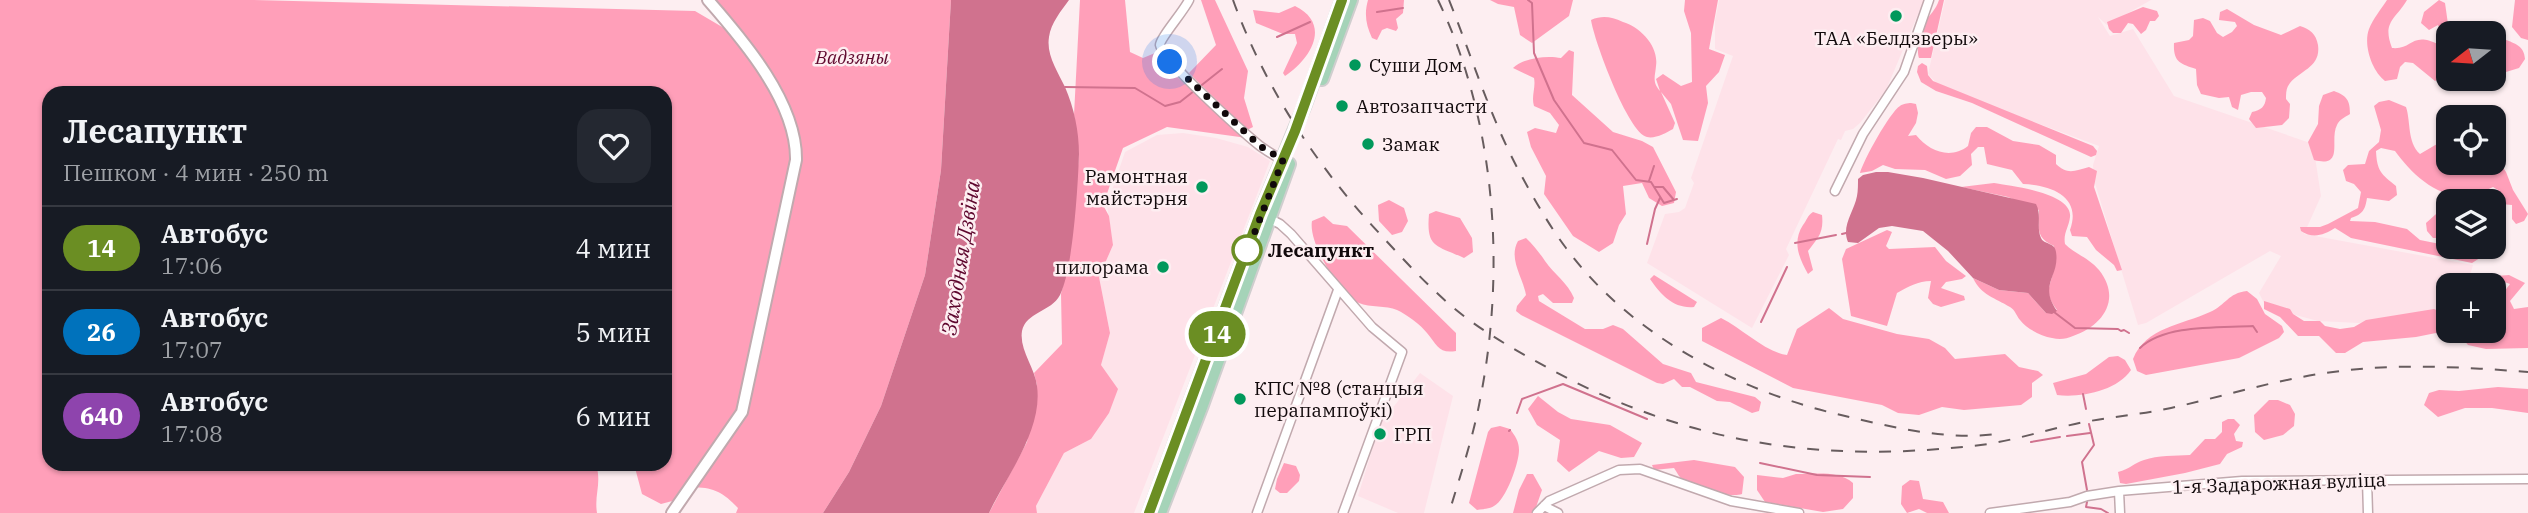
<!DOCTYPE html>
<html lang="ru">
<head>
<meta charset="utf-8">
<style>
	body { margin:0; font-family:"IBM Plex Serif",serif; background:#242831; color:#f1f3f6; height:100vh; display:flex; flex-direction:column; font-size:26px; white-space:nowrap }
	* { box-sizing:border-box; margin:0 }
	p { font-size:23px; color:#9ea1a6 }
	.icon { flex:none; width:38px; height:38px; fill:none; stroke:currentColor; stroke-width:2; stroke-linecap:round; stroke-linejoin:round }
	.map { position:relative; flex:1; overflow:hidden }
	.drawer { position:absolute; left:42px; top:86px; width:630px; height:385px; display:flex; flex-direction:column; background:#171b24; border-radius:21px; box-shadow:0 2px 5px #0004 }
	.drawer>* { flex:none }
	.badge { padding:0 14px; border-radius:23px; font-size:24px; line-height:46px }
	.needle { width:46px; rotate:253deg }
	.controls { position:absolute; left:2436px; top:21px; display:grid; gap:14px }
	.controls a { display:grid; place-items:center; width:70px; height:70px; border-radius:14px; background:#171b24; box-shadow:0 2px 5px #0004; font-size:35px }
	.you { position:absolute; width:35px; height:35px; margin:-18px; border:5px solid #fff; border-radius:50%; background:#1a73e8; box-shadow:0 0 0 10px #1a73e833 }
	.map>.badge { position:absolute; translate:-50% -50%; box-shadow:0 0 0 4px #fff }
	.round { display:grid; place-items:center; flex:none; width:74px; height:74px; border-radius:21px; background:#242831 }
	.head { display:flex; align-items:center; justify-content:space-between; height:119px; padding:0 21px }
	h1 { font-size:33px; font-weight:800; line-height:52px }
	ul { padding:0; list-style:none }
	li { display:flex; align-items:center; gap:21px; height:84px; padding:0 21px; border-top:2px solid #363941 }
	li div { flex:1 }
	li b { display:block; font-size:26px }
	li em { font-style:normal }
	li .badge { min-width:77px; font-weight:700; text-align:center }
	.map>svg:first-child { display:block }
	.built { fill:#fee2e9 }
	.green { fill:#ff9fb9 }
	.water { fill:#d0728e }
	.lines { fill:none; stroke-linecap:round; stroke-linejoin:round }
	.stream { stroke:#d0728e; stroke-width:2 }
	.street-casing { stroke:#c1a9ae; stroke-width:11 }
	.secondary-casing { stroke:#c1a9ae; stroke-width:14 }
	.primary-casing { stroke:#cfcece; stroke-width:16 }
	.street { stroke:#fff; stroke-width:8 }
	.secondary { stroke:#fff; stroke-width:10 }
	.primary { stroke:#a5d3b8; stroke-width:12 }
	.rail { stroke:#675c5e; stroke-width:2; stroke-dasharray:12 12; stroke-linecap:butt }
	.line-casing { stroke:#fff; stroke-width:16 }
	.line { stroke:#6b8e23; stroke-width:10 }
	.walk { stroke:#11090b; stroke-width:7; stroke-dasharray:0 12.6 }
	.poi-dot { fill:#01985b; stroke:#fdeef1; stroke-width:2.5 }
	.stop-dot { fill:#fff; stroke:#6b8e23; stroke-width:3.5 }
	.labels { text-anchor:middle; stroke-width:5; stroke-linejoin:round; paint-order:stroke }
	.poi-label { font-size:19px; fill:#11090b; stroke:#fdeef1; text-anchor:start }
	.park-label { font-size:19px; font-style:italic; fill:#610a2f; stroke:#fdeef1 }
	.stop-label { font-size:19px; font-weight:bold; fill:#11090b; stroke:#fdeef1; text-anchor:start }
	.street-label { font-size:19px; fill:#11090b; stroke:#fdeef1 }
	.water-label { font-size:21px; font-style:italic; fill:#5d052c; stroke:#fdeef1 }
</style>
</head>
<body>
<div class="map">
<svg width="2528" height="513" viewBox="0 0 2528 513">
	<rect width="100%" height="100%" fill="#fdeef1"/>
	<path class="built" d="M1719 0H1924L1886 90 1860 123 1853 129 1845 131 1841 140 1838 139 1786 249 1789 255 1752 328 1647 263 1665 214 1679 212 1685 208 1694 183 1691 178 1733 56 1715 49V21Z
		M1945 0H2151L2107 25 2098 17 2110 36 2133 29 2174 96 2313 144 2321 196 2304 234 2473 265 2467 285H2448V310L2359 323 2318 321 2266 307 2259 293 2281 256 2270 251 2146 323 2138 325 2094 180 2093 165 2099 146 1940 87 1928 74Z
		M1183 133 1216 138 1248 147 1270 161 1134 513H1037L1036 506 1064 453 1091 439 1101 365 1110 333 1099 277 1113 245 1107 205 1125 152 1157 135Z
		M1420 373 1453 396 1424 513H1398L1358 496 1380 424Z"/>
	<path class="green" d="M0 0H252L695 11 746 41 715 0H951L941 170 925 275 881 406 849 472 823 513H736L738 508C721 490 710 486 686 488L676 500 661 504 642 494 634 464H665V93H49V464H596C602 484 594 494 597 513H0Z
		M1080 0H1125L1130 52 1143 58 1155 53 1176 76 1247 138 1167 127 1123 148 1103 205 1109 216 1113 245 1099 277 1110 333 1101 365 1118 389 1109 413 1091 439 1064 453 1036 506 1037 513H989L1027 442 1037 385 1034 373 1062 344 1061 294 1068 264 1079 156 1074 115Z
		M1201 0H1215L1248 71 1244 98 1253 127 1247 130 1189 73 1216 45Z
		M1368 0H1404L1403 13 1396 19 1398 28 1396 31 1387 28 1382 30 1377 40 1372 38C1366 25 1364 14 1368 0Z
		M1490 0H1573L1569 16 1532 43 1520 35 1514 7 1498 4Z
		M1685 0H1718L1709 49 1725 55 1719 72 1706 86 1708 103 1698 141 1683 140 1671 104 1661 92 1675 123 1673 129C1666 133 1655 139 1647 137 1628 133 1594 40 1591 20 1603 15 1611 17 1623 22 1640 27 1659 46 1656 66 1655 77 1652 82 1660 91L1656 79 1663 74 1681 86 1692 82 1691 33 1684 11Z
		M1939 0H1944L1931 58H1919C1916 50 1920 33 1924 24 1929 15 1936 10 1939 0Z
		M2387 0H2407C2395 20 2382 22 2392 48 2413 50 2411 31 2438 44L2442 77 2435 81 2413 63 2405 62 2400 67 2397 79 2385 81C2372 71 2363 45 2369 29 2373 19 2381 9 2387 0Z
		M2439 0 2445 3 2449 31 2446 35 2442 33 2438 25 2429 30 2421 23 2424 12Z
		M2515 0H2528V40L2521 38 2512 27Z
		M1295 6C1332 24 1311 59 1285 76L1283 73 1297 43 1295 34H1283L1256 23 1253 10 1279 13Z
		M2143 7 2157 11 2159 16 2155 21H2150L2146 30 2141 34 2133 24 2128 23 2121 33H2113L2109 29 2107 22Z
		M2227 9 2254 25 2281 35 2300 26C2310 29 2316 34 2318 45 2321 67 2301 70 2290 83 2286 88 2286 93 2286 99L2290 104 2289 118 2282 125 2256 128 2249 119 2252 112C2261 110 2265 107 2266 98L2262 92H2251L2241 95 2238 110 2232 107 2229 97 2219 98 2201 94 2197 85 2196 69C2180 64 2173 62 2174 43L2189 40 2193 36 2194 20 2203 18 2210 21 2217 33 2223 37 2232 32 2237 26 2235 22 2219 20 2220 12Z
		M2504 39C2516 44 2524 46 2525 59L2519 68 2506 72C2498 63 2494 55 2494 42Z
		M1569 50 1574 52 1572 95 1613 132 1642 141 1653 147 1676 192 1674 203 1662 206 1649 198 1642 183 1623 186 1626 214 1619 225 1613 243 1599 252 1573 236 1544 194 1546 176 1531 147 1527 132 1535 128 1556 133 1559 125 1550 113 1534 106C1531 96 1536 88 1534 78L1513 68C1523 58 1547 55 1561 58Z
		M1922 63 1927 66 1928 75 1933 81 2093 146 2097 151 2096 155 2091 157 1972 103 1936 91 1921 82 1917 72 1918 66Z
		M2334 91C2347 96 2350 100 2350 114 2345 117 2339 120 2337 125 2329 140 2345 168 2314 160L2308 142 2318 124 2319 106 2323 95Z
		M2389 100 2406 107C2411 122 2407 142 2420 154L2437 144 2448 143V163H2494V155L2506 172 2513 190 2528 214 2524 221 2516 224 2512 219V205L2501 204 2497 197 2498 190 2493 187C2488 189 2483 192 2478 194 2443 204 2413 176 2395 151L2381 148 2376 151C2377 171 2381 174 2396 186L2397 195 2389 201 2367 198C2365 210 2363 214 2351 218L2350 221 2375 222 2407 229 2420 240 2445 245 2448 243V247H2484L2483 256 2472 263 2351 238 2335 228C2324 235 2313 239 2301 231L2300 227H2320L2328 224 2358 208 2361 192 2354 184 2346 181 2343 170 2348 165 2365 164 2369 151 2379 142 2381 130 2374 106 2379 102Z
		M1911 103 1916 104 1918 113 1916 123 1908 136 1916 135C1929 151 1950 160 1968 146L1971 133 1976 127H1987L2013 141 2039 145 2056 155V164C2067 175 2075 171 2089 167L2097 171 2094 187 2122 270 2117 271 2114 265 2096 250 2087 237 2072 236 2070 230C2082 197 2052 185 2023 184L2012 170 1987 164 1984 147H1978L1971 154 1972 165 1960 176 1946 179 1925 170 1895 169 1883 165 1872 171 1860 173C1863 161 1890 112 1900 106 1902 104 1908 103 1911 103Z
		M1994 183C2012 186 2073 193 2070 217 2069 227 2063 233 2065 244 2075 254 2089 258 2099 270 2122 299 2103 326 2073 336 2066 339 2060 340 2052 338 2041 336 2027 329 2020 320 2016 315 2015 310 2010 307 1995 298 1981 295 1973 278L1999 290 2028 293 2046 313 2057 310C2041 289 2053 286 2054 264 2055 258 2054 252 2054 246 2035 238 2039 228 2039 210L2008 197 1961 187Z
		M1389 200 1404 208 1408 221 1402 232 1392 235 1379 221 1378 205Z
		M2445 206H2448L2447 233 2442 238H2433L2427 231 2426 223Z
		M1436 211 1460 218 1472 238 1473 252 1464 258C1436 245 1426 248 1429 214Z
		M1813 212 1822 215C1824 233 1818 238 1808 251L1813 270 1808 274C1799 258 1792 242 1803 225 1807 220 1807 216 1813 212Z
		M1324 216 1333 224 1347 226 1456 333V351C1439 354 1437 345 1427 333 1421 325 1406 314 1397 310 1386 305 1370 308 1359 303 1339 293 1308 243 1312 221Z
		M1887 230 1892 232 1886 246 1889 249 1935 247 1946 261 1966 276 1962 279 1946 282 1941 288 1964 296 1965 300 1941 307 1933 304 1928 298 1931 281C1918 281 1908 287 1897 293L1887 326 1851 316 1842 259 1846 249Z
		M1526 238C1534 246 1539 252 1545 261 1554 274 1568 283 1574 298L1572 303H1553L1543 294 1538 296 1539 301 1585 329H1603L1613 325 1623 329 1663 364 1691 373 1696 382 1755 397 1761 402 1759 411 1752 413 1730 402 1717 401 1690 387H1682L1674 379 1663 384 1657 383 1521 315 1516 311 1517 306 1526 295C1523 277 1508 259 1518 241Z
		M1654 275 1697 302 1694 307C1674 309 1661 295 1650 279Z
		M2509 275 2525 283 2510 301 2514 309 2528 307V348L2486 349 2468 345 2458 333 2446 331 2416 337 2363 342 2345 353H2336L2319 336H2298L2280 317 2264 309V301L2290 309 2293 314 2304 321H2320L2325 326 2340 329 2354 327 2366 320 2434 309 2448 315V331H2494V305L2510 284 2496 279V276Z
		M2247 291 2257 299 2265 314 2282 326 2284 332 2279 338 2239 358 2146 375 2137 371 2133 359C2146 327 2182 325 2210 312 2226 305 2228 293 2247 291Z
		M1829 308 1843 319 1897 334 1929 339 1945 348 1955 359 2005 354 2019 367 2038 371 2043 375 2032 383V397L2021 405 1964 410 1942 407 1919 415 1898 413 1882 405 1793 388 1702 341V328L1721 318C1743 329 1765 352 1787 355L1797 329Z
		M2118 356 2125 360 2131 370C2117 391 2080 398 2057 395L2053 383 2086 374 2109 357Z
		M2498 387 2528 389V413L2492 408H2465L2438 417 2424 405 2429 393 2439 390 2459 391Z
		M1538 396 1558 412 1571 419 1610 425 1642 443 1634 457 1621 458 1599 451 1569 472 1557 461 1560 440 1537 425 1528 409Z
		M2269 400H2278L2290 405 2295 414 2294 426 2283 435 2264 440 2255 432 2254 415Z
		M2228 419H2234L2240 425 2234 434 2236 441 2243 442 2242 447 2227 454 2220 464 2185 473 2126 484 2120 483 2118 472C2130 469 2134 463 2144 460 2158 455 2175 456 2190 455L2205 439H2215L2222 432V422Z
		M1500 426 1510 429C1515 436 1519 441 1519 450 1519 463 1506 500 1494 506 1490 509 1482 509 1477 510L1469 503 1488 432 1491 428Z
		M1694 460 1735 467 1744 477 1742 494C1730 498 1697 489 1685 482 1680 479 1677 472 1674 468L1654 470 1652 465Z
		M1284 463 1296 466 1300 475 1299 481 1287 493H1280L1275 489 1277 479Z
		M1527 474H1533L1542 490 1534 513H1513L1519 490Z
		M1796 474C1814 474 1839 470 1853 483V498L1843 509 1823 512 1765 502 1757 490V475L1783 478Z
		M1910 480 1919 481 1923 499 1943 502 1949 513H1927L1919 509 1907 513 1901 504 1902 486Z"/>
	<path class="water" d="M951 0H1069C1061 11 1051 23 1049 37 1046 55 1058 72 1065 87 1074 108 1079 131 1079 154 1078 186 1073 269 1060 295 1051 312 1026 312 1022 331 1019 350 1035 368 1037 386 1043 430 1007 475 989 513H823L849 472 881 406 925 275 941 170Z
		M1876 172H1888L1923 178 2036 204C2042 215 2036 227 2041 238 2044 245 2055 242 2056 252 2060 277 2038 284 2057 311L2052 314 2046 313 2028 293 1999 290 1973 278 1948 251 1923 231 1892 226 1879 228 1858 243 1848 242C1841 226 1854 212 1857 196 1858 191 1858 184 1858 179L1863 175Z"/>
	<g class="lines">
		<path class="stream" d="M1528 0 1532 3 1534 53 1554 100 1584 143 1612 150 1636 180 1651 182 1664 203 1677 199
			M1377 12 1403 8
			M1277 37 1310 22
			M1065 87 1135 88 1165 106 1180 102 1194 91
			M1198 88 1222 69
			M1649 181 1654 166
			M1654 187H1663L1674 200
			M1842 234 1846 233
			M1795 243 1836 235
			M1647 244 1655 209 1660 198
			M2054 312 2075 328 2118 329 2121 331 2124 330 2129 333
			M1761 322 1787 267
			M2140 348C2165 324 2219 328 2253 326L2257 332
			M2083 394 2086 409
			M1517 413 1522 399 1563 384 1647 419
			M1509 431 1510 430
			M2067 436 2090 433
			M2031 442 2060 437
			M1760 463 1817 475 1870 477
			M2087 490 2082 462 2094 445 2089 424
			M2087 502 2086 507 2101 509 2108 513"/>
		<defs>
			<path id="street" d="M1189 0C1184 11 1160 38 1160 45 1162 60 1244 133 1260 146 1267 151 1275 156 1283 160
				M1835 191 1863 134 1904 72 1929 0
				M1266 217 1280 224 1291 234 1372 327 1402 352 1343 513
				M2367 480 2368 513
				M2119 491 2120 513
				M1544 506 1558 513
				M1257 513 1338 290
				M1537 513 1549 501 1619 470 1640 469 1731 501 1799 513
				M1990 513 2070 502 2087 496 2119 491 2242 481 2528 479"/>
			<path id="secondary" d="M672 513 742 412 796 160C797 103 744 41 708 0"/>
			<path id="primary" d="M1322 79 1351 0
				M1149 513 1260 214 1304 107 1342 0
				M1160 513 1202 405 1289 164"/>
		</defs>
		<use href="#street" class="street-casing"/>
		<use href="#secondary" class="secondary-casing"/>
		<use href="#primary" class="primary-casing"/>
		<use href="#street" class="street"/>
		<use href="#secondary" class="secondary"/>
		<use href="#primary" class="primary"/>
		<path class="rail" d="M1233 0C1264 86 1317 167 1380 234 1402 258 1424 282 1449 304 1479 330 1515 350 1550 369 1686 443 1818 463 1972 446 2006 443 2041 431 2075 424 2106 417 2139 415 2171 408 2225 396 2278 379 2333 372 2397 363 2463 367 2528 372
			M1438 0C1496 121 1506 270 1480 400 1473 438 1460 476 1449 513
			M1449 0C1472 57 1490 117 1519 171 1533 197 1548 224 1566 248 1630 335 1738 391 1841 415 1892 427 1950 442 2003 433"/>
	</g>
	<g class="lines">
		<defs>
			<path id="line" d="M1149 513 1260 214 1295 131 1342 0"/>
		</defs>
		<use href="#line" class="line-casing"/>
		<use href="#line" class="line"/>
		<path class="walk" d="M1170 62 1260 146 1283 160 1245 257 1247 250"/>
	</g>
	<g class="poi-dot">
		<circle cx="1896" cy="16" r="7"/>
		<circle cx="1355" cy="65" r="7"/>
		<circle cx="1342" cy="106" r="7"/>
		<circle cx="1368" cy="144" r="7"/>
		<circle cx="1202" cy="187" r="7"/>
		<circle cx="1163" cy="267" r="7"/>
		<circle cx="1240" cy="399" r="7"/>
		<circle cx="1380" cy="434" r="7"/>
	</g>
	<circle class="stop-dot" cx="1247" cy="250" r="14"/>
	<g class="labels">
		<g class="poi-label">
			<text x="1896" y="45" text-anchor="middle">ТАА «Белдзверы»</text>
			<text x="1369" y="72">Суши Дом</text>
			<text x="1356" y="113">Автозапчасти</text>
			<text x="1382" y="151">Замак</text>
			<text x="1188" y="183" text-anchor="end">Рамонтная<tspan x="1188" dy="22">майстэрня</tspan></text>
			<text x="1149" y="274" text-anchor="end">пилорама</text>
			<text x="1254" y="395">КПС №8 (станцыя<tspan x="1254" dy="22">перапампоўкі)</tspan></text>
			<text x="1394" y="441">ГРП</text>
		</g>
		<g class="park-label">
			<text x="852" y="64">Вадзяны</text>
		</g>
		<g class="stop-label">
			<text x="1268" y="257">Лесапункт</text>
		</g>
		<g class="street-label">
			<text transform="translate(2279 483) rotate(-2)" y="7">1-я Задарожная вуліца</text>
		</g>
		<g class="water-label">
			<text transform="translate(961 258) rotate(-81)" y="7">Заходняя Дзвіна</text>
		</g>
	</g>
</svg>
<div class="controls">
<a><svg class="needle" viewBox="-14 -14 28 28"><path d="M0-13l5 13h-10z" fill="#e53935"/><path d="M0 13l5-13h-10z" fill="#9ea1a6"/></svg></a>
<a><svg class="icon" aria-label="locate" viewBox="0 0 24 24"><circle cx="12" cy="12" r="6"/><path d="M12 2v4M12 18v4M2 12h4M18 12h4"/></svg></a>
<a><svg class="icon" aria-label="layers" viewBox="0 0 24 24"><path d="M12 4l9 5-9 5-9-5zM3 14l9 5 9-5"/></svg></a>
<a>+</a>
</div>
<div class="you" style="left:1170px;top:62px"></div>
<b class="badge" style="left:1217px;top:334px;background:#6b8e23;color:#fff">14</b>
<section class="drawer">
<div class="head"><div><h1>Лесапункт</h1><p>Пешком · 4 мин · 250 m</p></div><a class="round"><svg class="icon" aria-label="heart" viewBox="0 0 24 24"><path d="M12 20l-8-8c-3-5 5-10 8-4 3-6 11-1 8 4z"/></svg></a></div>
<ul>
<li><span class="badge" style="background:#6b8e23;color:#fff">14</span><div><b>Автобус</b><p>17:06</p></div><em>4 мин</em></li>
<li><span class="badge" style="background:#0072bc;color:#fff">26</span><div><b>Автобус</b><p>17:07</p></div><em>5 мин</em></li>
<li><span class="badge" style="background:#8e44ad;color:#fff">640</span><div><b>Автобус</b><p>17:08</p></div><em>6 мин</em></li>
</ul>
</section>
</div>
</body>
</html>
